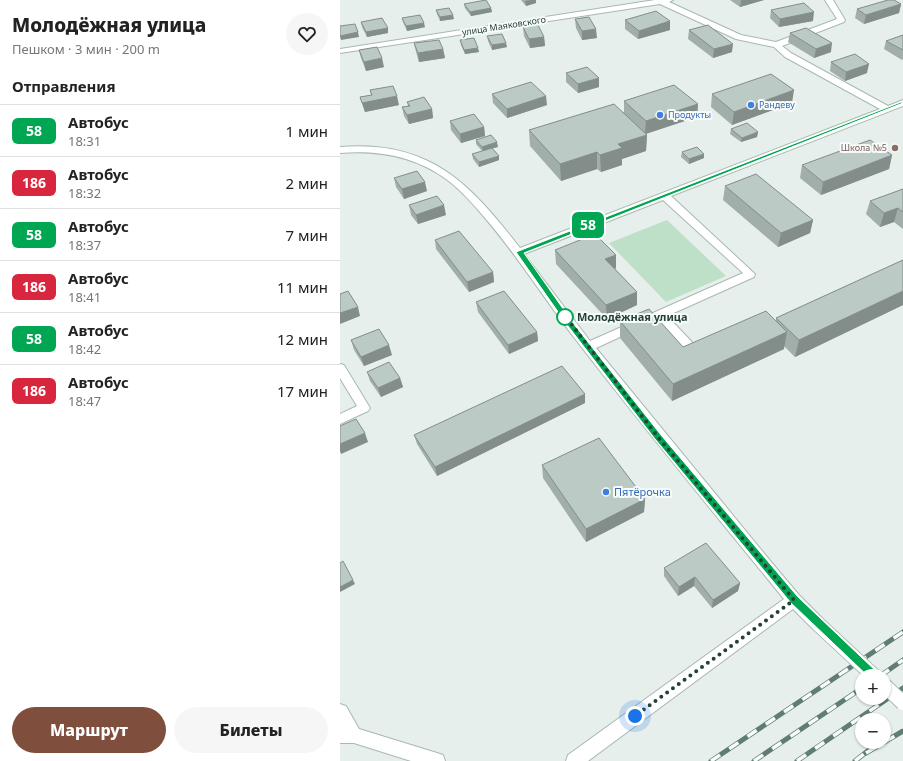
<!DOCTYPE html>
<html lang="ru">
<head>
<meta charset="utf-8">
<style>
	body { margin:0; font-family:"Noto Sans",sans-serif; background:#f6f6f6; color:#222; height:100vh; display:flex; flex-direction:column; font-size:15px; white-space:nowrap }
	* { box-sizing:border-box; margin:0 }
	p { font-size:13px; color:#767676 }
	.icon { flex:none; width:22px; height:22px; fill:none; stroke:currentColor; stroke-width:2; stroke-linecap:round; stroke-linejoin:round }
	.map { position:relative; flex:1; overflow:hidden }
	.side { display:flex; flex-direction:column; background:#fff; width:340px }
	.side>* { flex:none }
	.badge { padding:0 8px; border-radius:6px; font-size:14px; line-height:26px }
	.tools { position:absolute; left:515px; top:669px; display:grid; gap:8px }
	.tools a { display:grid; place-items:center; width:36px; height:36px; border-radius:50%; background:#fff; box-shadow:0 1px 3px #0004; font-size:20px }
	.you { position:absolute; width:20px; height:20px; margin:-10px; border:3px solid #fff; border-radius:50%; background:#1a73e8; box-shadow:0 0 0 6px #1a73e833 }
	.map>.badge { position:absolute; translate:-50% -50%; box-shadow:0 0 0 2px #fff }
	h2 { padding:0 12px; font-size:15px; line-height:36px }
	.round { display:grid; place-items:center; flex:none; width:42px; height:42px; border-radius:21px; background:#f6f6f6 }
	.head { display:flex; align-items:center; justify-content:space-between; height:68px; padding:0 12px }
	h1 { font-size:19px; font-weight:800; line-height:30px }
	.button { display:flex; gap:8px; margin-top:auto; padding:8px 12px }
	.button a { flex:1; height:46px; border-radius:24px; background:#804e3d; color:#fff; font-size:16px; font-weight:800; line-height:46px; text-align:center }
	.button a+a { background:#f6f6f6; color:#222 }
	ul { padding:0; list-style:none }
	li { display:flex; align-items:center; gap:12px; height:52px; padding:0 12px; border-top:1px solid #e0e0e0 }
	li div { flex:1 }
	li b { display:block; font-size:15px }
	li em { font-style:normal }
	li .badge { min-width:44px; font-weight:700; text-align:center }
	main { display:flex; flex:1; min-height:0 }
	.map>svg:first-child { display:block }
	.green { fill:#bfe0c8 }
	.lines { fill:none; stroke-linecap:round; stroke-linejoin:round }
	.minor-casing { stroke:#a8b8b2; stroke-width:2 }
	.minor { fill:#fff; fill-rule:evenodd }
	.rail-casing { stroke:#5f7d75; stroke-width:5 }
	.rail { stroke:#f7fbf9; stroke-width:3.5; stroke-dasharray:11; stroke-linecap:butt }
	.minor-bridge-casing { stroke:#a8b8b2; stroke-width:16; stroke-linecap:butt }
	.minor-bridge { stroke:#fff; stroke-width:14 }
	.wall { fill:#a1aea9 }
	.shaded-wall { fill:#838d89 }
	.building { fill:#bbcac4; stroke:#838d89 }
	.line { fill:#00a651; stroke:#fff }
	.walk { stroke:#24423a; stroke-width:4; stroke-dasharray:0 7.2 }
	.shop-dot { fill:#3f7fe0; stroke:#f7fbf9; stroke-width:1.5 }
	.education-dot { fill:#8d6e63; stroke:#f7fbf9; stroke-width:1.5 }
	.stop-dot { fill:#fff; stroke:#00a651; stroke-width:2 }
	.labels { text-anchor:middle; stroke-width:4; stroke-linejoin:round; paint-order:stroke }
	.far-street-label { font-size:9px; fill:#24423a; stroke:#f7fbf9 }
	.far-shop-label { font-size:9px; fill:#366cbe; stroke:#f7fbf9; text-anchor:start }
	.far-education-label { font-size:9px; fill:#785e54; stroke:#f7fbf9; text-anchor:end }
	.stop-label { font-size:11px; font-weight:bold; fill:#24423a; stroke:#f7fbf9; text-anchor:start }
	.shop-label { font-size:11px; fill:#366cbe; stroke:#f7fbf9; text-anchor:start }
</style>
</head>
<body>
<main>
<section class="side">
<div class="head"><div><h1>Молодёжная улица</h1><p>Пешком · 3 мин · 200 m</p></div><a class="round"><svg class="icon" aria-label="heart" viewBox="0 0 24 24"><path d="M12 20l-8-8c-3-5 5-10 8-4 3-6 11-1 8 4z"/></svg></a></div>
<h2>Отправления</h2>
<ul>
<li><span class="badge" style="background:#00a651;color:#fff">58</span><div><b>Автобус</b><p>18:31</p></div><em>1 мин</em></li>
<li><span class="badge" style="background:#d7263d;color:#fff">186</span><div><b>Автобус</b><p>18:32</p></div><em>2 мин</em></li>
<li><span class="badge" style="background:#00a651;color:#fff">58</span><div><b>Автобус</b><p>18:37</p></div><em>7 мин</em></li>
<li><span class="badge" style="background:#d7263d;color:#fff">186</span><div><b>Автобус</b><p>18:41</p></div><em>11 мин</em></li>
<li><span class="badge" style="background:#00a651;color:#fff">58</span><div><b>Автобус</b><p>18:42</p></div><em>12 мин</em></li>
<li><span class="badge" style="background:#d7263d;color:#fff">186</span><div><b>Автобус</b><p>18:47</p></div><em>17 мин</em></li>
</ul>
<div class="button"><a>Маршрут</a><a>Билеты</a></div>
</section>
<div class="map">
<svg width="563" height="761" viewBox="0 0 563 761">
	<rect width="100%" height="100%" fill="#e6efeb"/>
	<path class="green" d="M327 220 386 276 326 302 269 243Z"/>
	<g class="lines">
		<defs>
			<path id="minor" d="M315 0H333L329 2 401 35 436 42 497 19 485 0H493L505 20 504 22 442 46 451 53 548 106 563 100V106L331 196 415 274 414 277 327 316 351 341 353 344 351 347 347 348 343 347 317 320 256 348 432 563 459 595 483 619 485 624 483 629 478 631 473 629 453 609 248 761H226L228 755 444 599C373 512 301 425 233 336 203 297 177 255 145 218 133 204 121 190 106 179 74 156 38 150 0 153V147C89 140 129 182 180 248L540 109 445 57 434 47 396 39 320 4 0 53V49ZM323 200 403 273 250 341 184 254Z
				M0 364 4 365 30 408 28 411 0 424V414L17 406 0 378Z
				M0 704 6 706 19 729 97 753 103 755 105 761H71L14 743H0Z"/>
		</defs>
		<use href="#minor" class="minor-casing"/>
		<use href="#minor" class="minor"/>
		<defs>
			<path id="rail" d="M540 676 563 660
				M526 753 563 731
				M371 761 563 632
				M414 761 522 688
				M457 761 563 688
				M515 761 529 750"/>
		</defs>
		<use href="#rail" class="rail-casing"/>
		<use href="#rail" class="rail"/>
		<defs>
			<path id="minor-bridge" d="M478 624 534 676
				M544 685 563 703"/>
		</defs>
		<use href="#minor-bridge" class="minor-bridge-casing"/>
		<use href="#minor-bridge" class="minor-bridge"/>
	</g>
	<path class="wall" d="M181 0H196V3L186 6Z
		M390 0H424L400 7Z
		M124 4 151 8 152 12 131 16 125 8Z
		M561 4 559 13 524 24 515 18 517 9Z
		M96 10 114 19 100 21 97 14Z
		M431 10 473 21 439 27 430 18Z
		M62 18 85 27 67 31 63 22Z
		M235 19 257 38 242 40 236 28Z
		M285 20 330 21V30L298 39 285 29Z
		M21 22 48 28V33L27 37 22 27Z
		M183 27 204 37 205 46 190 48 184 36Z
		M349 30 392 52 373 58 348 39Z
		M450 33 491 52 474 58 448 42Z
		M563 35V59L562 60 544 49 546 41Z
		M147 36 167 47 152 50 148 41Z
		M120 40 139 52 125 54 121 45Z
		M74 43 103 49 105 58 79 62 76 52Z
		M19 50 44 67 26 71 21 58Z
		M491 62 527 73 505 81 490 71Z
		M226 73 259 78V87L238 93 226 82Z
		M30 90 59 105 25 112 20 97 31 95Z
		M152 94 207 105 167 118 153 103Z
		M372 94 452 103 392 125 371 107Z
		M284 101 358 104 357 117 306 134 307 135 306 151 282 159V165L261 172 257 169 221 181 190 146 189 130 284 112Z
		M67 102 92 109 93 118 69 124 64 116 62 107 68 106Z
		M110 121 144 127 145 136 121 143 111 130Z
		M391 129 418 132 417 137 401 142 390 134Z
		M136 140 158 147 152 148 159 156V160L139 167 133 159 132 154 142 151 136 144Z
		M342 152 364 154V158L349 164 341 157Z
		M552 155 549 169 481 195 460 178 462 165Z
		M54 178 87 191 64 199 56 187Z
		M385 186 473 220 470 233 438 247 383 200Z
		M563 189V229L554 222 540 227 526 214 530 201Z
		M69 205 106 215 78 224 71 215Z
		M95 240 153 272 154 282 129 292 96 249Z
		M215 250 276 255V268L275 269 297 292V305L267 319 216 264Z
		M563 260V305L455 357 444 346V349L332 401 280 338V321L343 347 436 321V318Z
		M136 302 197 332 198 341 169 354 138 312Z
		M11 340 52 355 24 366 14 350Z
		M27 372 60 378 63 387 41 397 30 381Z
		M245 403 97 476 77 444 74 435Z
		M202 465 305 499 304 512 246 542 203 478Z
		M324 568 400 583 398 591 372 608 354 586 338 596 324 576Z"/>
	<path class="shaded-wall" d="M191 0H196V3L186 6 185 1Z
		M401 0H424L400 7Z
		M561 4 559 13 524 24 526 15Z
		M151 8 152 12 131 16 130 12Z
		M474 12 473 21 439 27 440 19Z
		M113 15 114 19 100 21V17Z
		M330 21V30L298 39 299 31Z
		M84 23 85 27 67 31 66 26Z
		M48 28V33L27 37 26 32Z
		M256 29 257 38 242 40V31Z
		M18 32 19 37 1 40 0 36Z
		M204 37 205 46 190 48 189 39Z
		M166 43 167 47 152 50V45Z
		M492 43 491 52 474 58 476 49Z
		M393 44 392 52 373 58 374 49Z
		M138 48 139 52 125 54 124 50Z
		M103 49 105 58 79 62 78 53Z
		M42 58 44 67 26 71 24 62Z
		M529 64 527 73 505 81 506 72Z
		M259 78V87L238 93V84Z
		M454 90 452 103 392 125 394 112Z
		M57 96 59 105 25 112 22 103Z
		M206 96 207 105 167 118V109Z
		M358 104 357 117 305 134 306 121Z
		M92 109 93 118 69 124 67 115Z
		M144 127 145 136 121 143 120 134Z
		M418 132 417 137 401 142 402 138Z
		M307 135 306 151 282 159V165L261 172 260 155 278 144Z
		M157 142 158 147 143 151 142 147Z
		M257 152V169L221 181 220 164Z
		M364 154V158L349 164V159Z
		M552 155 549 169 481 195 483 182Z
		M159 156V160L139 167V162Z
		M85 182 87 191 64 199 62 189Z
		M104 205 106 215 78 224 76 215Z
		M558 208 554 222 540 227 544 213Z
		M473 220 470 233 438 247 441 233Z
		M276 255V268L265 273V259Z
		M153 272 154 282 129 292 127 282Z
		M563 291V305L455 357 459 340Z
		M297 292V305L267 319 266 305Z
		M18 307 20 316 0 324V313Z
		M197 332 198 341 169 354 168 345Z
		M447 332 444 349 332 401 333 384Z
		M49 345 52 355 24 366 21 357Z
		M60 378 63 387 41 397 38 388Z
		M245 394V403L97 476 95 467Z
		M25 433 28 442 1 454 0 451V444Z
		M305 499 304 512 246 542V529Z
		M355 577 354 586 338 596 339 587Z
		M13 580 15 584 0 592V587Z
		M400 583 398 591 372 608 373 600Z"/>
	<path class="building" d="M146 0 151 8 130 12 124 4Z
		M548 0H554L561 4 526 15 517 9Z
		M464 3 474 12 440 19 431 10Z
		M109 8 113 15 100 17 96 10Z
		M316 11 330 21 299 31 285 20Z
		M80 15 84 23 66 26 62 18Z
		M249 17 256 29 242 31 235 19Z
		M42 18 48 28 26 32 21 22Z
		M15 24 18 32 0 36V26Z
		M198 25 204 37 189 39 183 27Z
		M368 25 393 44 374 49 349 30Z
		M466 28 492 43 476 49 450 33Z
		M162 34 166 43 152 45 147 36Z
		M563 35V50L546 41Z
		M134 38 138 48 124 50 120 40Z
		M99 40 103 49 78 53 74 43Z
		M37 47 42 58 24 62 19 50Z
		M515 54 529 64 506 72 491 62Z
		M247 67 259 78 238 84 226 73Z
		M431 74 454 90 394 112 372 94Z
		M191 82 206 96 167 109 152 94Z
		M334 85 358 104 306 121 284 101Z
		M53 86 57 96 22 103 20 97 32 95 30 90Z
		M84 97 92 109 67 115 62 107 70 106 67 102Z
		M274 104 307 135 278 144 282 148 260 155 257 152 220 164 189 130Z
		M134 114 144 127 120 134 110 121Z
		M407 123 418 132 402 138 391 129Z
		M151 135 157 142 142 147 136 140Z
		M530 140 552 155 483 182 462 165Z
		M357 147 364 154 349 159 342 152Z
		M152 148 159 156 139 162 132 154Z
		M77 171 85 182 62 189 54 178Z
		M416 174 473 220 441 233 385 186Z
		M563 189V212L558 208 544 213 530 201Z
		M97 196 104 205 76 215 69 205Z
		M119 231 153 272 127 282 95 240Z
		M255 234 276 255 265 259 297 292 266 305 215 250Z
		M563 260V291L459 340 436 318Z
		M8 291 18 307 0 313V294Z
		M164 291 197 332 168 345 136 302Z
		M309 309 343 347 426 311 447 332 333 384 280 321Z
		M39 329 49 345 21 357 11 340Z
		M49 362 60 378 38 388 27 372Z
		M222 366 245 394 95 467 74 435Z
		M16 419 25 433 0 444V426Z
		M259 438 305 499 246 529 202 465Z
		M366 543 400 583 373 600 355 577 339 587 324 568Z
		M3 561 13 580 0 587V563Z"/>
	<path class="line" d="M561 102 563 103 184 253 233 323 321 435 458 597 538 673 539 676 538 679 534 681 531 679 451 603 315 439 228 326 176 252Z"/>
	<g class="lines">
		<path class="walk" d="M225 317 222 312 318 437 454 600 295 716"/>
	</g>
	<g class="shop-dot">
		<circle cx="411" cy="105" r="4"/>
		<circle cx="320" cy="115" r="4"/>
		<circle cx="266" cy="492" r="4"/>
	</g>
	<circle class="education-dot" cx="555" cy="148" r="4"/>
	<circle class="stop-dot" cx="225" cy="317" r="8"/>
	<g class="labels">
		<g class="far-street-label">
			<text transform="translate(164 26) rotate(-9)" y="3">улица Маяковского</text>
		</g>
		<g class="far-shop-label">
			<text x="419" y="108">Рандеву</text>
			<text x="328" y="118">Продукты</text>
		</g>
		<g class="far-education-label">
			<text x="547" y="151">Школа №5</text>
		</g>
		<g class="stop-label">
			<text x="237" y="321">Молодёжная улица</text>
		</g>
		<g class="shop-label">
			<text x="274" y="496">Пятёрочка</text>
		</g>
	</g>
</svg>
<div class="tools">
<a>+</a>
<a>−</a>
</div>
<div class="you" style="left:295px;top:716px"></div>
<b class="badge" style="left:248px;top:225px;background:#00a651;color:#fff">58</b>
</div>
</main>
</body>
</html>
